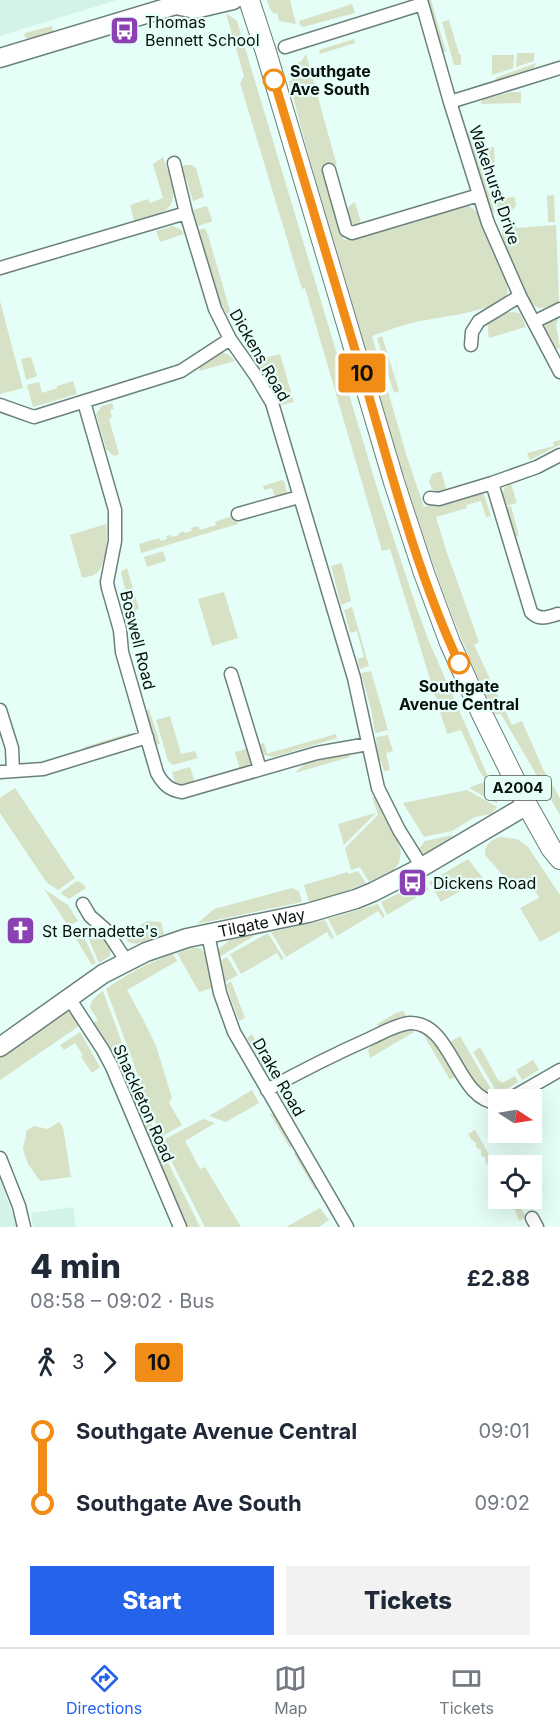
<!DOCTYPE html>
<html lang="en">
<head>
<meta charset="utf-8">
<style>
	body { margin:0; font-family:Inter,sans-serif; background:#f2f2f3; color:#1f2937; height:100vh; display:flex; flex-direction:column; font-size:22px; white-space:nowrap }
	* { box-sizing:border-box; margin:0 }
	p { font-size:20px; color:#747a83 }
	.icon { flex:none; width:33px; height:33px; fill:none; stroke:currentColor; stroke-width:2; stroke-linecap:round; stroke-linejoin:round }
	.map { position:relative; height:1227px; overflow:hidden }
	.sheet { display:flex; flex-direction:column; background:#fff; flex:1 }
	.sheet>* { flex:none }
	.badge { padding:0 12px; border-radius:4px; font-size:21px; line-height:39px }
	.needle { width:39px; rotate:102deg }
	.controls { position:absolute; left:488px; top:1089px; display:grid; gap:12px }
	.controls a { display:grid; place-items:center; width:54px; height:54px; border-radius:0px; background:#fff; box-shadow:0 6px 24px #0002; font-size:30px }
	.map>.badge { position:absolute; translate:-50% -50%; box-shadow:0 0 0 3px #fff }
	.legs { display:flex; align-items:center; gap:9px; height:66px; padding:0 30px; font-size:20px }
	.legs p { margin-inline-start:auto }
	.headline { display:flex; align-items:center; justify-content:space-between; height:102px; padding:0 30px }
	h1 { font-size:33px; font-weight:800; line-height:45px }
	.action { display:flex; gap:12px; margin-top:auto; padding:12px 30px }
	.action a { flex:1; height:69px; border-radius:0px; background:#2563eb; color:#fff; font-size:24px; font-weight:800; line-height:69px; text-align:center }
	.action a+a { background:#f2f2f3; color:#1f2937 }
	ul { padding:0 30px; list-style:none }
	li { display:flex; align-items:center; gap:21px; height:72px; font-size:22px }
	li i { display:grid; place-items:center; width:9px; height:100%; margin:0 8px; background:currentColor }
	li i::after { content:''; width:15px; height:15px; margin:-8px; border:4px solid; border-radius:50%; background:#fff }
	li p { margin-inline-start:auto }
	li:first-child i { background:linear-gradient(#0000 50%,currentColor 0) }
	li:last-child i { background:linear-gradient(currentColor 50%,#0000 0) }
	.tabs { display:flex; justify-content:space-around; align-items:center; height:84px; border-top:2px solid #e0e1e3; background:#fff; font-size:16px; color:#747a83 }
	.tabs a { display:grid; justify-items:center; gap:3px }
	.tabs .selected { color:#2563eb }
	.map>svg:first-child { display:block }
	.built { fill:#d2f2ea }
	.green { fill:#d6e1c6 }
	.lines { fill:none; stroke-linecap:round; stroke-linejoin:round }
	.street-casing { stroke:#6b807b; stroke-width:15 }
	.secondary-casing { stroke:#6b807b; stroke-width:21 }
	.primary-casing { stroke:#6b807b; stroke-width:22 }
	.street { stroke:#fff; stroke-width:12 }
	.secondary { stroke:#fff; stroke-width:18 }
	.primary { stroke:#fff; stroke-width:20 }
	.line-1-casing { stroke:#fff; stroke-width:14 }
	.line-1 { stroke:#f18d16; stroke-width:9 }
	.stop-1-dot { fill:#fff; stroke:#f18d16; stroke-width:3 }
	.labels { text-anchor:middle; stroke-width:4.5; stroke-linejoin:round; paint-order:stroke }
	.shield { fill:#e6fef8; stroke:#4b5754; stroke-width:1.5 }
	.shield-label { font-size:15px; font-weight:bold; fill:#08100e }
	.poi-label { font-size:16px; fill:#08100e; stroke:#e6fef8; text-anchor:start }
	.stop-label { font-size:16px; font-weight:bold; fill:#08100e; stroke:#e6fef8; text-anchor:start }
	.street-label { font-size:16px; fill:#08100e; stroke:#e6fef8 }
</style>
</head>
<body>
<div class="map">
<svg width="560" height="1227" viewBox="0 0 560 1227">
	<rect width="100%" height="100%" fill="#e6fef8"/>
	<path class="built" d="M0 0H117L0 36Z
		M0 1179 13 1216 17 1227H0Z
		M73 1207 76 1227H33L31 1213Z"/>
	<path class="green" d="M267 0H290L296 24 279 21 277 13 274 14 270 9Z
		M426 0H431L446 52H442Z
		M352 4 355 13 303 27 300 25 299 21Z
		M226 13 237 21 378 491 417 609 428 639 490 781 498 804 469 788 486 781 479 770 461 730 447 734 390 549 382 551 305 288 302 289 240 83 244 76Z
		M449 20 459 54 461 55V65H454L442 22Z
		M52 26 54 33 30 40 24 36 25 33Z
		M354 39 355 43 320 54 319 50Z
		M517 53H534V61L516 67Z
		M306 54 337 166 323 171 344 240 466 205C483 210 484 232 490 247 494 257 511 284 507 294 502 311 432 318 416 322 402 325 386 331 372 336L407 457 424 507 476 492H483L491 516 486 517 481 501 466 505 467 508 436 517 447 553 479 642 474 645 512 725 522 721 543 769 560 798V815L501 714H495C438 597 402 471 365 347 339 258 311 170 289 81L292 80 291 75 293 74 291 65 301 62Z
		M492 55H514L513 68 492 75Z
		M536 63 533 70 496 82 495 78Z
		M511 92H521V103L481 104 482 99Z
		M469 131 495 213 490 210 465 134Z
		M494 147 496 193H494L479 148Z
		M163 157C167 170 181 197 167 209 159 215 144 217 134 221L130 205 148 199 150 203 163 198 153 164Z
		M184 165H192L196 168 204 197 193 201 186 178 180 175 181 168Z
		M554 195 555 222H548L547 196Z
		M515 197 516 206C511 212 506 213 499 213L495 199Z
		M355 202 361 223 354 225 349 221 347 211 349 206Z
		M207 206 212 220 211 222 198 226 193 210Z
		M511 222 514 223 517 228 556 225 559 302C549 306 541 312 531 304L502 238V232L504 225Z
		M173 226 181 230 184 234 160 242 156 231Z
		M205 228 208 235 232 318H229C213 292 207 259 199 230Z
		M0 301 23 388 0 394Z
		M511 312 520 313 526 327 489 338C485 317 493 316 511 312Z
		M560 314 556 325 560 348 553 350C550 343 541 329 547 322 549 319 556 316 560 314Z
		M382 336 399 391 394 393 377 338Z
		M253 347 255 348 260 359 280 354 294 402 282 405 268 379 248 350 249 349Z
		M222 352 229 355 235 361 199 371 200 366Z
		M31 357 37 376 26 380 21 359Z
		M73 381 77 394 33 407 27 385 39 382 42 393 57 388V386Z
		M112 403 114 409 110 410 112 417 109 419 119 454 114 456 106 449 96 414 102 406Z
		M560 440V445L530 460 527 453 554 446 553 442Z
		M441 471 447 492 438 493 432 489 429 482 432 474Z
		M282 480 284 481 287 493C285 496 279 498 275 497L272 488 264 490 263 486Z
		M511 484 517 503 505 506C502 496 500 489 511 484Z
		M489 497H490L528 620 527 621Z
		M511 506 519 536 515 537 506 507Z
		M235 515 238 524 141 553 139 544 159 538 161 541 167 539 166 536 171 535 172 537 179 535V533L184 531 185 533 192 531 191 528 198 526 200 530 216 525 215 522Z
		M106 524C108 535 106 566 97 573 93 576 87 577 82 578L70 535Z
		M163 551 166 561 147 567 144 557Z
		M342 563 351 601 341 605 331 566Z
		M127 568 139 609 131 611 121 573 122 571Z
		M224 592 238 638 212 646 198 599Z
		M352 607 369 666 360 669 357 659 364 657 357 631 350 633 344 610Z
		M371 671 388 730 375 733 371 709 361 673Z
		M149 709 160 744 154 745 144 712Z
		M170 716 181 754 195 751 198 758 173 765 168 761 156 720Z
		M130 733 131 737 87 750 84 747Z
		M336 734 337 738 274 757 264 755 260 744 264 743 267 753H269Z
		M388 735 393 751 386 753 390 770 384 771 381 761H378L376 737Z
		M250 748 252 760 246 768 240 770 235 752Z
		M349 754 350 757 295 773 305 763Z
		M190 767 195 782 180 785 175 783 172 772Z
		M15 788 75 878 58 890 47 883 0 813V798Z
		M467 790 497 807 491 814 475 817 452 831 424 837 403 803Z
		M372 797H374L398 842 401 852 399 863 393 871 369 882 360 867 351 870 345 848 378 815Z
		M375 813V814L344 845 338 824Z
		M453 835C443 846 432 860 417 851L425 841Z
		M500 837 517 839 528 847 560 895V931L540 942 520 908 539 898 530 882 518 885 509 882 485 855C484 845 491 840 500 837Z
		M468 859 483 878 441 902 429 882Z
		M358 871 366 883 330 897 309 902 304 885 348 872 349 874Z
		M77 881 82 883 86 888 69 899 60 893Z
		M424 881 429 890 387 915 381 902Z
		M292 888 299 891 302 902 197 924 214 909Z
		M44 889 68 905 78 921 68 926Z
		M378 904 385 916 383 918 378 911 337 936 328 919Z
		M325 920 334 938 331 939 327 932 286 957 271 932Z
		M147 921 161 922 164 934 136 944 128 942 125 936Z
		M92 927C103 932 113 944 110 956L99 963 84 928Z
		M80 928 96 963 92 965 73 934Z
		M259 933 219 957V949L232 938Z
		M268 933 284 959 281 960 277 953 241 974 230 954Z
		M193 948H200L204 952 212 988 199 992 177 953Z
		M173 954 177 961 127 990 143 1019 156 1046 172 1098 169 1103 182 1125 161 1137 106 989C127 974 148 963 173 954Z
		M227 957 238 975 225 982 221 960Z
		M231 981 245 1018 239 1021 226 985Z
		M103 991 156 1136V1139L153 1141H150L120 1069 93 1023 98 1020 90 1008C91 999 96 996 103 991Z
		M403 1011 408 1019 380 1028 377 1024 396 1013Z
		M66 1012C74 1013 80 1018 79 1026L0 1080V1054L59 1013Z
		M409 1029H415L414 1032 370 1058 368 1050C373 1040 398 1031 409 1029Z
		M80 1032 100 1067 92 1073 81 1057 83 1055 75 1043 64 1050 60 1045Z
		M425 1033 435 1042 458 1075 450 1080 423 1034Z
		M252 1034 270 1065 273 1064 277 1070 274 1072 265 1071 247 1038Z
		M460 1036 496 1098 479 1090 448 1043Z
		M480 1047 498 1080 502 1083 515 1076 518 1082 498 1094 473 1052Z
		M533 1060 539 1070 522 1080 516 1070Z
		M252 1090 259 1103 226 1122 209 1116Z
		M275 1112 295 1145 290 1148 270 1114Z
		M203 1119 215 1123 185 1141 200 1169 205 1167 241 1227H205L162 1143 163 1140Z
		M59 1122 63 1127 71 1177 40 1181 28 1164 25 1156 23 1147 26 1137V1131L34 1126 48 1129Z
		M475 1130 498 1170V1180L494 1177V1173L490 1170 489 1166 485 1162V1158L481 1155V1150L476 1147V1143L472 1140 468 1134Z
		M158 1143 159 1144 200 1227H187L153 1148 154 1145Z
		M299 1151 320 1188 315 1190 294 1154Z
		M507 1199H515L526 1217 519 1221 515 1210 511 1207V1202Z
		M320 1208 329 1220 319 1227H286Z"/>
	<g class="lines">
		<defs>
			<path id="street" d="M421 0 450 102 488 223 520 296 560 372
				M285 47 422 4
				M450 102 560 68
				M174 163 186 213 215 309 230 339 256 376 272 403 354 678 378 788 399 830 422 867
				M329 170 346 230 352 233 479 195
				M0 268 186 213
				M534 322 560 309
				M471 345 472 332 479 321 520 296
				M84 402 115 510V541L107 582 108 588 120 630 122 652 157 773C163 784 169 790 182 792L317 753 368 744
				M0 405 34 417 181 371 230 339
				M430 498 439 499 492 483
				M238 514 299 497
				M558 614C548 617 539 621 531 612L492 483 537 467 560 455
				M231 674 260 769
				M0 710 12 748 13 771
				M0 772 43 769 147 737
				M83 904 90 916 106 930 127 962
				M208 934 220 993 234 1032 347 1227
				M69 998 103 1050 112 1067 180 1227
				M267 1090C301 1071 335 1054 371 1038 382 1033 397 1024 410 1023 453 1022 456 1101 498 1103
				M508 1100 560 1070
				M0 1158 19 1206 24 1227
				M532 1218 537 1227"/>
			<g id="secondary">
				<path d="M0 58 176 5 195 9 233 0"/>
				<path id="s1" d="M0 1047 103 974 146 952 187 938 308 913 356 899 373 892 422 867 527 805"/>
			</g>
			<path id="primary" d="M249 0 266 52 394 482 424 573 450 643 482 714 527 805 551 848 560 859"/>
		</defs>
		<use href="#street" class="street-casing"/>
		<use href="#secondary" class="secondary-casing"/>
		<use href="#primary" class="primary-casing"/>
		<use href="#street" class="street"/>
		<use href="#secondary" class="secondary"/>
		<use href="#primary" class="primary"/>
	</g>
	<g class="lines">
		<defs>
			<path id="line-1" d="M274 80C305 184 337 288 368 393 394 483 419 577 459 663"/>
		</defs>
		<use href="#line-1" class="line-1-casing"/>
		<use href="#line-1" class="line-1"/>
	</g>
	<defs>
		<symbol id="bus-square" viewBox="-11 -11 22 22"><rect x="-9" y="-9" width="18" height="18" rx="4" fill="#8b41b3" stroke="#e6fef8"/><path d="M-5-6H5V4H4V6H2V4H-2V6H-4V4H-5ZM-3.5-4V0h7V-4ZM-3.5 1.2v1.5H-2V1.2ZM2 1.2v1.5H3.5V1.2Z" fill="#fff"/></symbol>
		<symbol id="church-square" viewBox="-11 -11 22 22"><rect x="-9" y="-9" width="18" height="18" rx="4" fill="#8b41b3" stroke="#e6fef8"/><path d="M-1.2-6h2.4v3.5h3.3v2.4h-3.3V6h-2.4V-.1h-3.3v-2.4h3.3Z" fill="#fff"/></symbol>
	</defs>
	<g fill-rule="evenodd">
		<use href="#bus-square" x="108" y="14" width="33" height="33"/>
		<use href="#bus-square" x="396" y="866" width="33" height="33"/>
		<use href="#church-square" x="4" y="914" width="33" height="33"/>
	</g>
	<g class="stop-1-dot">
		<circle cx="274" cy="80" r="10"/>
		<circle cx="459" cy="663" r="10"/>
	</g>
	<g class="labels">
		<rect class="shield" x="485" y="776" width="66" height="24" rx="4.5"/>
		<g class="shield-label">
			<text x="518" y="793">A2004</text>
		</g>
		<g class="poi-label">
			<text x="145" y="28">Thomas<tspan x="145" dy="18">Bennett School</tspan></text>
			<text x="433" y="889">Dickens Road</text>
			<text x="42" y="937">St Bernadette's</text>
		</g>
		<g class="stop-label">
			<text x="290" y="77">Southgate<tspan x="290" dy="18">Ave South</tspan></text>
			<text x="459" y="692" text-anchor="middle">Southgate<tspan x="459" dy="18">Avenue Central</tspan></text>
		</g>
		<g class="street-label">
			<text transform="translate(495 185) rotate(71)" y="6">Wakehurst Drive</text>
			<text transform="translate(260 355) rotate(60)" y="6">Dickens Road</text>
			<text transform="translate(138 640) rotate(76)" y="6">Boswell Road</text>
			<text dy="6" stroke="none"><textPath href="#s1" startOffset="294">Tilgate Way</textPath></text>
			<text transform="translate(279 1077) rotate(60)" y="6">Drake Road</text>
			<text transform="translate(144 1103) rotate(66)" y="6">Shackleton Road</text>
		</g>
	</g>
</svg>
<div class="controls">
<a><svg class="needle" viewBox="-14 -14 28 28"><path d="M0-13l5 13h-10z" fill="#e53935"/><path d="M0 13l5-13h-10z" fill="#747a83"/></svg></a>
<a><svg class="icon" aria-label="locate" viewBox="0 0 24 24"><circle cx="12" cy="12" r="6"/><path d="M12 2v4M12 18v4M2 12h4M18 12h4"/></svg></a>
</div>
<b class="badge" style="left:362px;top:373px;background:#f18d16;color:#111">10</b>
</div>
<section class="sheet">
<div class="headline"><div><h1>4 min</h1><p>08:58 – 09:02 · Bus</p></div><b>£2.88</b></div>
<div class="legs"><svg class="icon" aria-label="walk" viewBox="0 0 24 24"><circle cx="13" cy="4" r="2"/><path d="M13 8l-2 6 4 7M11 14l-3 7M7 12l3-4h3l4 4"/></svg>3<svg class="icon" aria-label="forward" viewBox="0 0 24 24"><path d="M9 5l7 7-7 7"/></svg><b class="badge" style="background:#f18d16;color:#111">10</b></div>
<ul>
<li><i style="color:#f18d16"></i><b>Southgate Avenue Central</b><p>09:01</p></li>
<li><i style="color:#f18d16"></i><b>Southgate Ave South</b><p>09:02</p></li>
</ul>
<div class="action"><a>Start</a><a>Tickets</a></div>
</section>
<nav class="tabs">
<a class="selected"><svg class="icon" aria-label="directions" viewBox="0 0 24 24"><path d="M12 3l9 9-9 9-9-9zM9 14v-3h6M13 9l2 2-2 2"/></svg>Directions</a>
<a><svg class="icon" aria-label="map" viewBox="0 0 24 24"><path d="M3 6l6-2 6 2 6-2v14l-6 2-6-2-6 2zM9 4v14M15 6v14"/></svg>Map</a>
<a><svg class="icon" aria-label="tickets" viewBox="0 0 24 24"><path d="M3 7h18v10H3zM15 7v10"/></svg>Tickets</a>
</nav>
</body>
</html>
